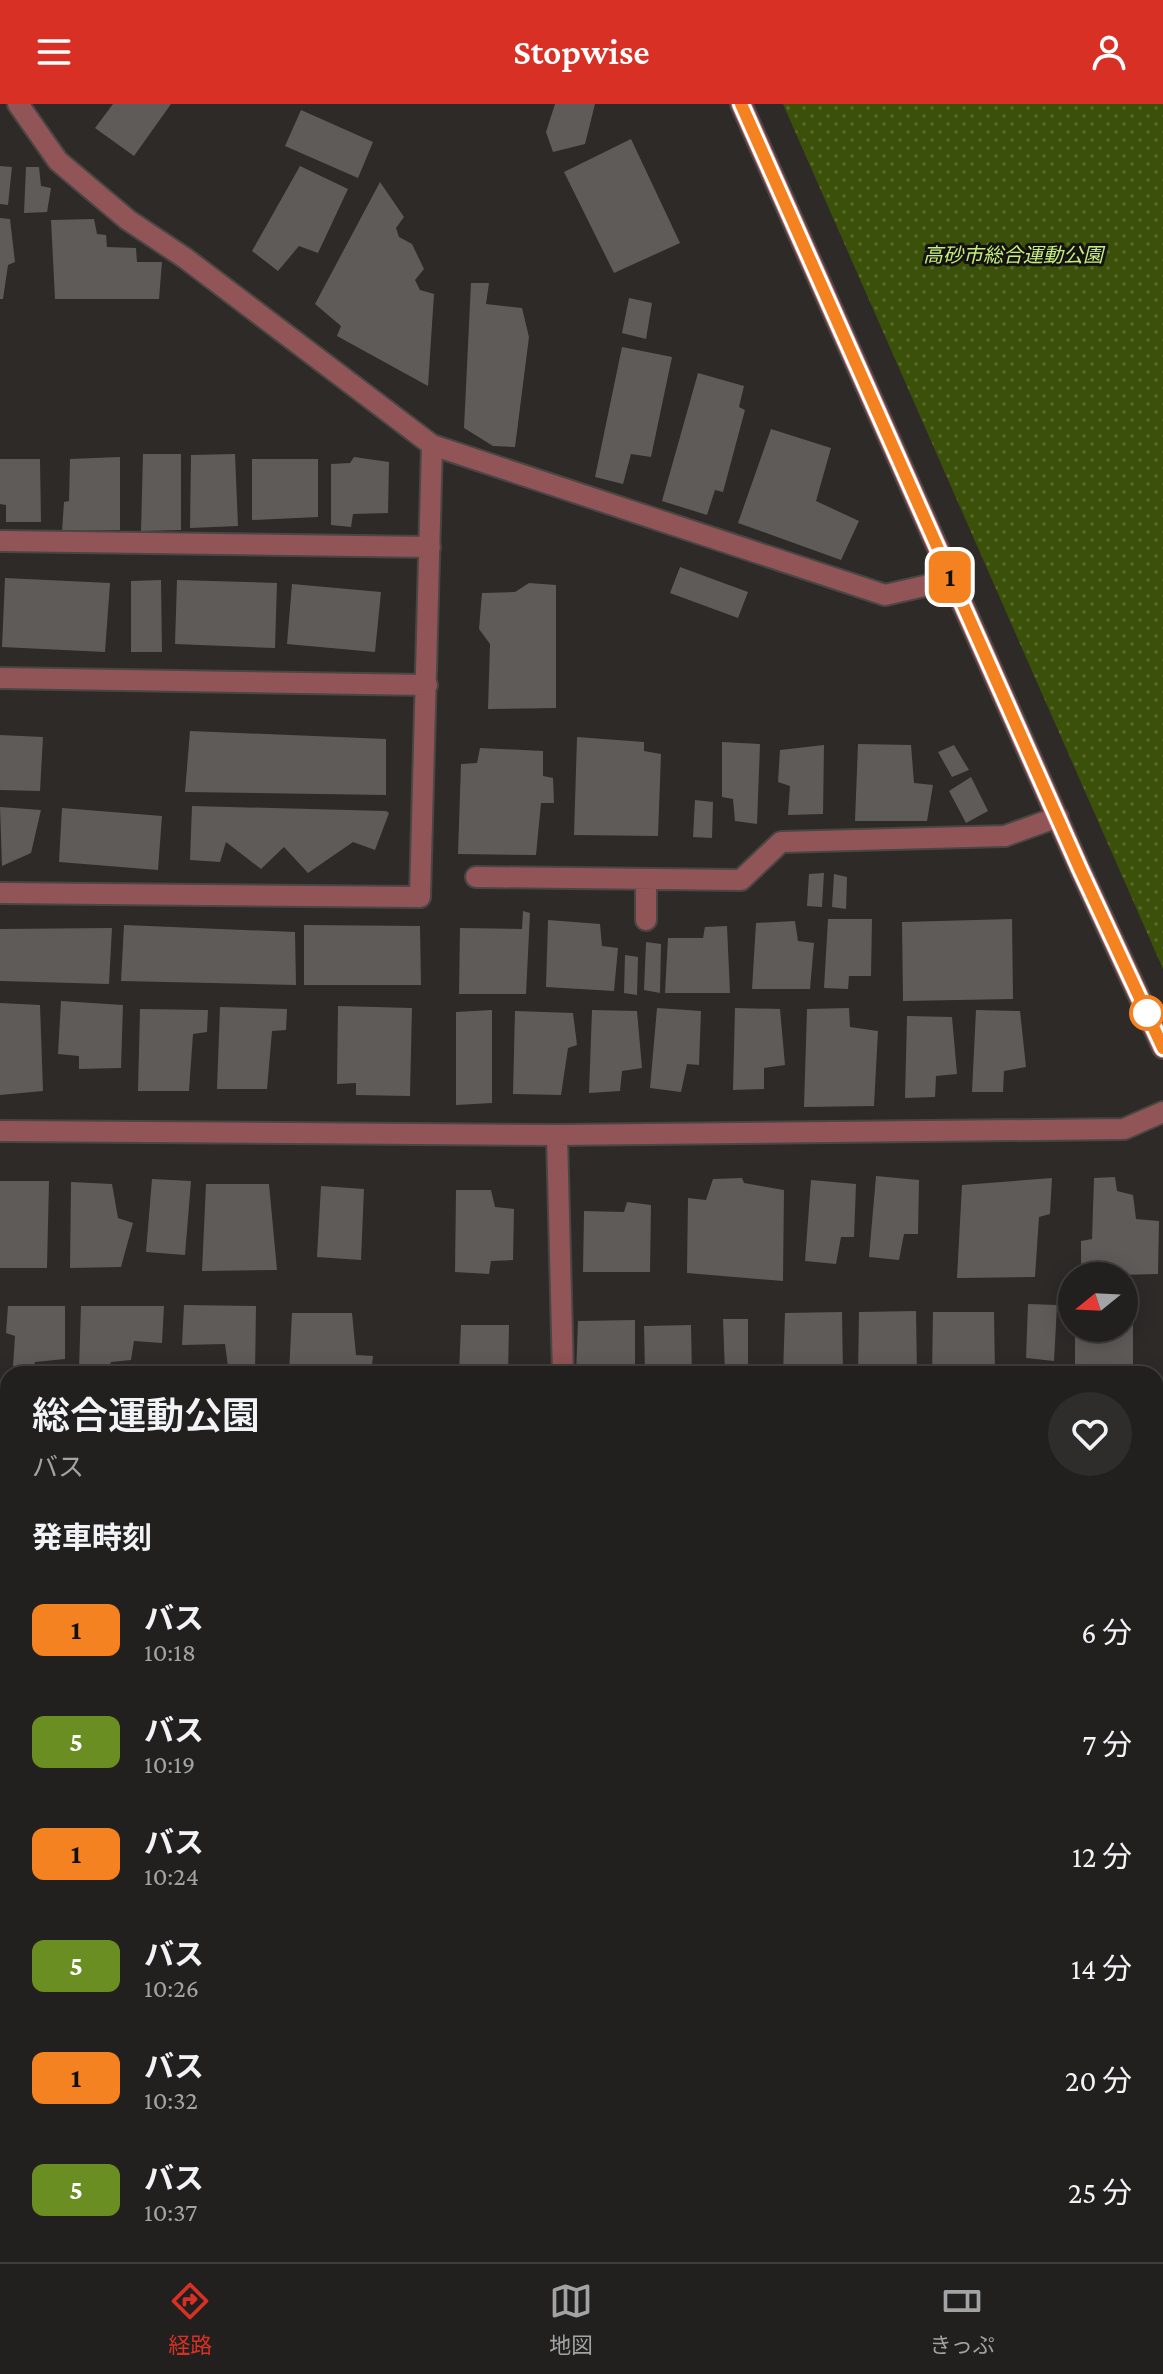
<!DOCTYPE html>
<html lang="ja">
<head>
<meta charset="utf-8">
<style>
	body { margin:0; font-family:"Crimson Pro","Noto Sans JP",serif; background:#2e2d2b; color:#f1f3f6; height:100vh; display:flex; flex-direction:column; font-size:30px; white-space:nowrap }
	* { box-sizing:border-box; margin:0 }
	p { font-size:26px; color:#a2a3a4 }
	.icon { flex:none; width:44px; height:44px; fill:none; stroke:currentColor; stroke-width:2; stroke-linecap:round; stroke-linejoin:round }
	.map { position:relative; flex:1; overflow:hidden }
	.sheet { position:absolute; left:0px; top:1262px; width:1164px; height:896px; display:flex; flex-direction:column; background:#22201e; border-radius:24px 24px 0 0; box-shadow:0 4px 20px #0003,0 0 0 2px #3f3e3c }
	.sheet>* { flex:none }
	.badge { padding:0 16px; border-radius:12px; font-size:28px; line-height:52px }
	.needle { width:52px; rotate:252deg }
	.fabs { position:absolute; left:1058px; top:1158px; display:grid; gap:16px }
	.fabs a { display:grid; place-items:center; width:80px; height:80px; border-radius:50%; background:#22201e; box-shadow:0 4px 20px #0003,0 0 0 2px #3f3e3c; font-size:40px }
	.map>.badge { position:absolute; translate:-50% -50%; box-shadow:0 0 0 4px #fff }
	h2 { padding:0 32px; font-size:30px; line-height:72px }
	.round { display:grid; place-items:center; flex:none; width:84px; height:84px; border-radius:42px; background:#2e2d2b }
	.head { display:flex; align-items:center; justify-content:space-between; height:136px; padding:0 32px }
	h1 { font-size:38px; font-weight:600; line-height:60px }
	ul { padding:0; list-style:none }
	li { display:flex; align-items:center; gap:24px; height:112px; padding:0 32px }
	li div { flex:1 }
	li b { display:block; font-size:30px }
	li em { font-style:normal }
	li .badge { min-width:88px; font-weight:700; text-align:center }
	header { display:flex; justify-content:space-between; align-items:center; height:104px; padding:0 32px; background:#d93025; color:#fff; font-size:36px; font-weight:600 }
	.dock { display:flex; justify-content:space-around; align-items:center; height:112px; border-top:2px solid #3f3e3c; background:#22201e; font-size:22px; color:#a2a3a4 }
	.dock a { display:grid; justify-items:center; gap:4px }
	.dock .current { color:#d93025 }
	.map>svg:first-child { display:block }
	.park { fill:url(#park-dots) }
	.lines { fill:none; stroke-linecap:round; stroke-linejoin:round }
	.river { stroke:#387fbc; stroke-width:100 }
	.building { fill:#5f5b59 }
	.street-casing { stroke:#494644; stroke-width:24 }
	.secondary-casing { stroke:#494644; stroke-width:24 }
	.path { stroke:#696664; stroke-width:5; stroke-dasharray:6 6; stroke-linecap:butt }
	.street { stroke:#915457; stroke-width:20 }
	.secondary { stroke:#c96a6f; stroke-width:20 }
	.line-casing { stroke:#fff; stroke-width:18 }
	.line { stroke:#f58220; stroke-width:12 }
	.stop-dot { fill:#fff; stroke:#f58220; stroke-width:4 }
	.labels { text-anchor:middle; stroke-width:6; stroke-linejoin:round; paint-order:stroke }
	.park-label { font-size:20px; font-style:italic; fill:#c5ee7c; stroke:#141312 }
</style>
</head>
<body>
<header><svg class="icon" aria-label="menu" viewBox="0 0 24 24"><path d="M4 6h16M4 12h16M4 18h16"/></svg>Stopwise<svg class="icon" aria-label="person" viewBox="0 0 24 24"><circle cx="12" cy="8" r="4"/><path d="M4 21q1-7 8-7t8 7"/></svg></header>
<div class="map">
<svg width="1163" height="2158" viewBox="0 0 1163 2158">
	<defs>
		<pattern id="park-dots" width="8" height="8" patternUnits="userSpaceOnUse" patternTransform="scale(2)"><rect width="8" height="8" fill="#3b5009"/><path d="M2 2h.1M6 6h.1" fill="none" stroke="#586a2d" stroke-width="1.8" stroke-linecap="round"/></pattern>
	</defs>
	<rect width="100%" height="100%" fill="#2d2a28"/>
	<path class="park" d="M783 0H1163V865Z"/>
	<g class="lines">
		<path class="river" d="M0 1620H8
			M1156 1876 1163 1878"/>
	</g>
	<path class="building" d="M113 0H171L134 52 95 24Z
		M555 0H595L585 40 553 48 546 28Z
		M301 6 373 38 358 74 285 42Z
		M631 35 680 139 614 169 564 68Z
		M0 62 12 63 8 101 0 100Z
		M300 62 348 85 318 149 299 142 278 167 252 147Z
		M26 63H39L41 82 51 84 47 108 24 109Z
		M380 78 404 113 396 124 399 133 412 140 424 165 415 176 420 186 434 190 428 282 337 232 341 222 315 200Z
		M0 114 10 115 15 158 8 161 3 195H0Z
		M94 115 97 130 106 131 107 143 136 144 137 158H162L159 195H55L51 116Z
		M471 179H489L486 200 522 204 529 233 515 343 493 342 464 324Z
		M629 194 652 199 646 235 622 229Z
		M622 243 672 253 651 353 631 350 623 380 595 373Z
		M698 269 744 282 739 303 745 306 723 388 715 386 707 411 662 397Z
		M771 325 831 344 816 397 859 417 841 456 738 419Z
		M143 350H181V426L141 427Z
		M235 350 238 422 190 424 191 351Z
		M120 353V426L62 427 64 398 69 397 70 355Z
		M354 353 389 358 388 409 353 410 351 423 331 421V360L350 359Z
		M0 355H40L41 418H6V401L0 400Z
		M252 355H318V413L252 416Z
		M680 463 748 488 738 514 670 489Z
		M5 474 110 479 105 548 2 543Z
		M161 476 162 548H131V477Z
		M177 476 277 479 275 544 175 540Z
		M529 479 556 481V604L488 605 490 540 479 525 482 489 515 488Z
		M292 480 381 488 375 548 287 540Z
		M190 627 386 635V691L185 688Z
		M0 631 43 633 40 687 0 686Z
		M577 633 644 638V647L661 650 658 732 574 731Z
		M722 638 760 640 757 720 735 717 733 695 722 693Z
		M858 640 911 641 914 679 933 681 927 717H855Z
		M824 641 823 710 788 711 790 682 778 678 780 646Z
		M954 641 969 666 952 673 938 648Z
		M480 644 543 647V672L553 674 554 699H541L536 751 458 750 461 660 477 659Z
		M971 673 988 707 966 719 949 687Z
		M695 696 713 698 712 734 693 733Z
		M192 702 386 707 389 709 375 746 353 738 308 769 284 743 261 765 226 738 220 758 190 756Z
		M0 703 41 706 31 749 2 762Z
		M62 704 162 712 158 766 59 758Z
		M824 769 822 803 807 802 809 770Z
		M834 770 847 773 846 805 832 803Z
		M523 807 530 809 526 890H459L460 824 522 825Z
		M828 815H872L871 872H849L848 885 824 884Z
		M1012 815 1013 895 903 897 902 818Z
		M548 816 600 820 602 842 618 844 614 887 546 883Z
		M795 817 798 837 814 839 810 885H752L756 819Z
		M124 821 295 828 296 881 121 877Z
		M304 821 420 822 421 881H304Z
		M727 822 730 889H665L668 834H703L705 823Z
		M112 824 109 880 0 877V825Z
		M646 838 661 840 660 889 644 886Z
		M625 851 638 853 637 891 624 889Z
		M61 897 123 901 121 964 79 965V952L58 950Z
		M0 899 40 901 43 987 0 991Z
		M338 902 412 904 410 992 356 991V979L337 980Z
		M220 903 287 905 286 926 272 927 267 985H217Z
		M657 904 701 907 699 961 687 960 681 988 650 984Z
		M735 904 780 905 785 961 764 964V985L733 986Z
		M849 904 850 923 878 927 874 1002 804 1003 807 905Z
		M140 905 208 906 207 928 193 930 189 987H138Z
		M492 906V999L456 1001V908Z
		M592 906 637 907 642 964 622 967 620 987 589 989Z
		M976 906 1020 907 1026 963 1004 967 1003 988H972Z
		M515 907 573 909 577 941 568 944 561 991 513 990Z
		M907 912 952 913 957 970 936 972 935 993 905 994Z
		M876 1072 919 1076 918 1130H904L899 1156 869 1153Z
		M1115 1073 1117 1087 1133 1091 1136 1115 1159 1117 1158 1170 1081 1172V1137L1092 1135 1094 1074Z
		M742 1074 744 1079 784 1086 783 1177 687 1169 688 1094 706 1096 713 1075Z
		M1052 1074 1050 1110 1039 1113 1035 1173 957 1174 962 1081Z
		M152 1075 191 1077 185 1151 146 1148Z
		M811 1076 856 1080 854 1133H841L836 1160 805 1157Z
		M0 1077H49L47 1164H0Z
		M71 1078 112 1080 118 1114 133 1119 121 1163 70 1164Z
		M206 1080H269L277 1166 202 1167Z
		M321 1082 364 1085 361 1156 317 1153Z
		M456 1086H491L495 1103 514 1105 513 1156 491 1157 489 1170 455 1168Z
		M627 1098 651 1101 650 1168H583L584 1107 624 1108Z
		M1028 1200 1057 1201 1054 1257 1026 1254Z
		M184 1201 256 1202 255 1270H229L225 1240 182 1241Z
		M8 1202H65V1255L35 1258 33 1266 13 1262 15 1232 6 1229Z
		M81 1202H164L162 1239 134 1237 131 1256 111 1258 108 1267 79 1265Z
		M916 1207 917 1270H858L859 1208Z
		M842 1208 843 1270H783L785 1209Z
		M933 1208H994L995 1270H932Z
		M292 1209H352L356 1251 373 1252 371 1270H289Z
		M723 1215H748V1270H725Z
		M635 1216V1270H576L578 1217Z
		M1124 1220H1133V1270H1075V1224H1124Z
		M461 1221H509L508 1270H459Z
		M691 1221 692 1270H645L644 1222Z
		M1156 1412 1163 1413V1463H1156Z
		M1156 1486H1163V1608H1156Z
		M1156 2104H1163V2158H1085V2150H1156Z
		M0 2135 8 2136V2150H24V2158H0Z
		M344 2150H424L421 2158H342Z
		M443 2150H506L503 2158H441Z"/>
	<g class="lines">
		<defs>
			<path id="street" d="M18 0 58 57 128 116 185 154 432 341 885 491 951 476
				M0 437 430 443
				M0 574 427 581
				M476 773 741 776 781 738 1005 732 1058 713
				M646 775V816
				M0 789 420 793 432 341
				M0 1027 557 1031 1124 1025 1163 1008
				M557 1031 563 1270
				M0 1301H8
				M1156 1322 1163 1321
				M0 1426 8 1424
				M1156 1669 1163 1670
				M0 1993H8
				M1156 2037 1163 2038
				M566 2154 567 2150
				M102 2158V2150
				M942 2158 946 2150"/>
			<path id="secondary" d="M741 0 1080 765 1163 944"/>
		</defs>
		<use href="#street" class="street-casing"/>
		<use href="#secondary" class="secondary-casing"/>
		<path class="path" d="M0 1790 8 1789"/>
		<use href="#street" class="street"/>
		<use href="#secondary" class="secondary"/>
	</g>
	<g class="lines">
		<defs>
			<path id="line" d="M741 0 1080 765 1163 944"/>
		</defs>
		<use href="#line" class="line-casing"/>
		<use href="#line" class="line"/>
	</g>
	<circle class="stop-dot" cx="1147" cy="909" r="16"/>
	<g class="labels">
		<g class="park-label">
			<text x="1013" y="158">高砂市総合運動公園</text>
		</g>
	</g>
</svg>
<div class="fabs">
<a><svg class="needle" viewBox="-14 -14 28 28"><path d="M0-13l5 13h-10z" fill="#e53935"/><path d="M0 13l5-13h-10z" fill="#a2a3a4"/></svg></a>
</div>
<b class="badge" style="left:950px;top:473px;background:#f58220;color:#111">1</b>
<section class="sheet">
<div class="head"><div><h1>総合運動公園</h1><p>バス</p></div><a class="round"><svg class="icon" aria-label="heart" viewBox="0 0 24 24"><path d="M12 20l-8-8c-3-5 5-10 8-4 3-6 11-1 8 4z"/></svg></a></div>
<h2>発車時刻</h2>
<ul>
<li><span class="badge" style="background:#f58220;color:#111">1</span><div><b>バス</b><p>10:18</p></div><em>6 分</em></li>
<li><span class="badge" style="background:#6b8e23;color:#fff">5</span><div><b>バス</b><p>10:19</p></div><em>7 分</em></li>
<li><span class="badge" style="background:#f58220;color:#111">1</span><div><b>バス</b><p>10:24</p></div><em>12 分</em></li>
<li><span class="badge" style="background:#6b8e23;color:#fff">5</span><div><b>バス</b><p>10:26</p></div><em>14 分</em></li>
<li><span class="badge" style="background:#f58220;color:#111">1</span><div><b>バス</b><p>10:32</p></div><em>20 分</em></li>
<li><span class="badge" style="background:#6b8e23;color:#fff">5</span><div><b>バス</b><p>10:37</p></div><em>25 分</em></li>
</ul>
</section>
</div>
<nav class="dock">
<a class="current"><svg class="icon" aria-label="directions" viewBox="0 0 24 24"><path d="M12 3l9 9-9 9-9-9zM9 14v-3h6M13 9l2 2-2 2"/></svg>経路</a>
<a><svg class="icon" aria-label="map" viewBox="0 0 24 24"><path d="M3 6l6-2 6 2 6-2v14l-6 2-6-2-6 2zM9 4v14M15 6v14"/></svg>地図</a>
<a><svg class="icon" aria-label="tickets" viewBox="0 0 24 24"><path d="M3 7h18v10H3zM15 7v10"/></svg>きっぷ</a>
</nav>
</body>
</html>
